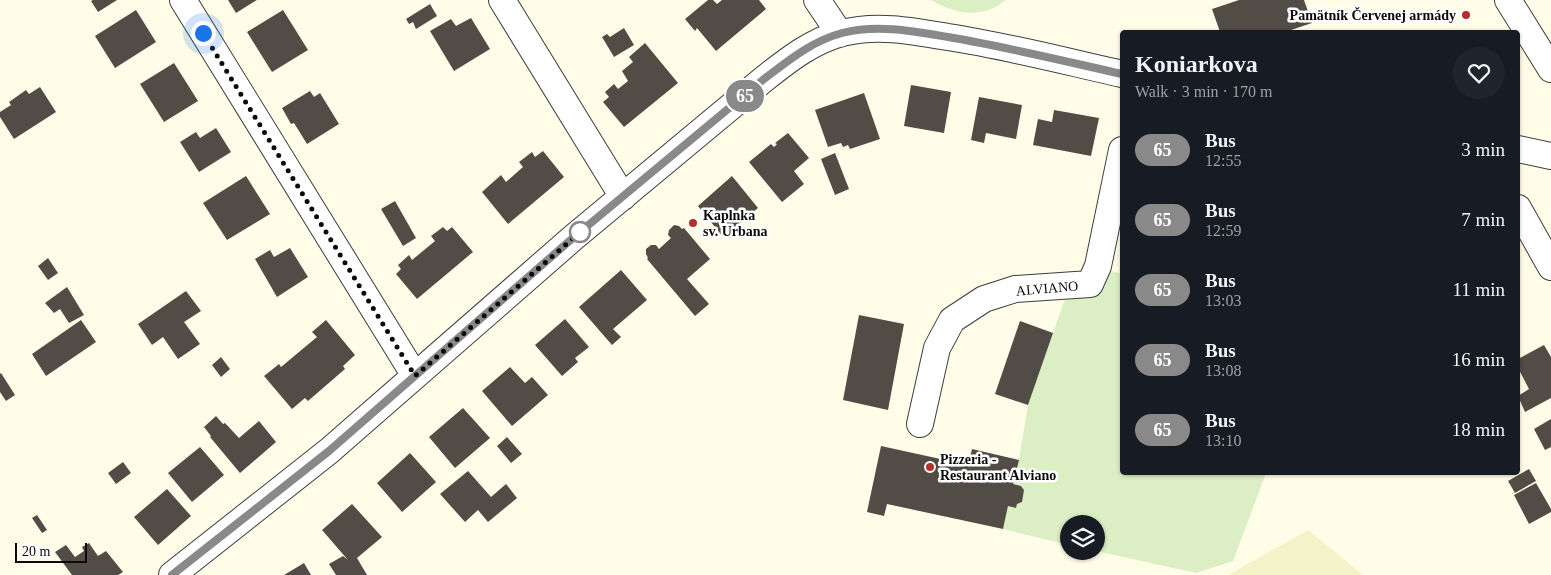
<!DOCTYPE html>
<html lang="en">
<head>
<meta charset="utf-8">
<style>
	body { margin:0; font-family:"Times New Roman",serif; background:#20242c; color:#f1f3f6; height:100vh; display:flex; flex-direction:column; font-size:19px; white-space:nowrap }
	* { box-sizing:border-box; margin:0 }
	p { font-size:16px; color:#9ea1a6 }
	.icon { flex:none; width:28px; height:28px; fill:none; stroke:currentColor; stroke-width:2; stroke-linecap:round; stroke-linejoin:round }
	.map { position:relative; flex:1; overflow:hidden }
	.panel { position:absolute; left:1120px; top:30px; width:400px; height:445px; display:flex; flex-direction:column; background:#171b24; border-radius:5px; box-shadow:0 1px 4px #0004 }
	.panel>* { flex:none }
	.badge { padding:0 10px; border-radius:16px; font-size:18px; line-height:32px }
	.tools { position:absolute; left:1060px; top:515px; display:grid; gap:10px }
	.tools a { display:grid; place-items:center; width:45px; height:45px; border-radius:50%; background:#171b24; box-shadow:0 1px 4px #0004; font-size:25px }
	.scale { position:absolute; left:15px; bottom:12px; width:72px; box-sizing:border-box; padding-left:5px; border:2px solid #0a0a0a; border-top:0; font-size:14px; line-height:18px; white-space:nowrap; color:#0a0a0a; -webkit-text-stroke:4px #fff; paint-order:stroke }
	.you { position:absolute; width:25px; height:25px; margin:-12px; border:4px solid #fff; border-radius:50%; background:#1a73e8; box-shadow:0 0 0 8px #1a73e833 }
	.map>.badge { position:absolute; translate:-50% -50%; box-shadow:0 0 0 2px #fff }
	.round { display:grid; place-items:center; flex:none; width:52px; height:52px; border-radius:26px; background:#20242c }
	.headline { display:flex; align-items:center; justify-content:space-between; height:85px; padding:0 15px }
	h1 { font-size:24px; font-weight:700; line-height:38px }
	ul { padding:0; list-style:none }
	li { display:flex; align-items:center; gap:15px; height:70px; padding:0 15px }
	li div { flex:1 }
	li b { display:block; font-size:19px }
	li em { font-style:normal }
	li .badge { min-width:55px; font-weight:700; text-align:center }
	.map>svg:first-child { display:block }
	.farmland { fill:#f2f3c8 }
	.pitch { fill:#dbeec4 }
	.building { fill:#524c46 }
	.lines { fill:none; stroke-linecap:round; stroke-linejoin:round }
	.minor-casing { stroke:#3d3d3d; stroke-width:28 }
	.minor { stroke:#fff; stroke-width:26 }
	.line-casing { stroke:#fff; stroke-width:11 }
	.line { stroke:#898989; stroke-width:8 }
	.walk { stroke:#0a0a0a; stroke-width:5; stroke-dasharray:0 9 }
	.poi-dot { fill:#b52f26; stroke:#fff; stroke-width:2 }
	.stop-dot { fill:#fff; stroke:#898989; stroke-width:2.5 }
	.labels { text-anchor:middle; stroke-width:5; stroke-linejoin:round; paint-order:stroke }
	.poi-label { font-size:14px; font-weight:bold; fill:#0a0a0a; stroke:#fff; text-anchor:start }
	.street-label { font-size:14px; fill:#0a0a0a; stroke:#fff }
</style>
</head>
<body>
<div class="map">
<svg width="1551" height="575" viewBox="0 0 1551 575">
	<rect width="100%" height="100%" fill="#fffde7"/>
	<path class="farmland" d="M1308 530 1363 575H1228Z"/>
	<path class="pitch" d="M931 0H1006C982 19 956 15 931 0Z
		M1089 264 1122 274V472L1266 473 1233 561 1196 573 1096 551V524H1069V545L1003 529 1008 506 1016 508 1017 504 1022 501 1024 490 1021 486 1013 484 1019 460 1028 405 1053 333 1071 282Z"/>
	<path class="building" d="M93 0H117L98 12 91 1Z
		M228 0H257L236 13Z
		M708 0H713L717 4 722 0H759L766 9 716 51 697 28 695 31 685 19Z
		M1239 0H1304L1312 23 1285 32H1220L1212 9Z
		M430 4 437 16 416 29 413 22 409 24 406 19Z
		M136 10 156 42 115 68 95 36Z
		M283 10 308 50 272 72 247 32Z
		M471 18 490 49 454 71 430 31 451 19 456 26Z
		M624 28 634 45 614 57 602 37 607 34 610 37Z
		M645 43 678 83 624 127 603 102 609 97 605 92 614 84 618 89 628 81 622 71 633 62 629 57Z
		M174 63 198 101 164 122 140 84Z
		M911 85 951 92 944 133 904 126Z
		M40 87 56 112 14 139 0 117V112L11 105 9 102 26 90 29 94Z
		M310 91 314 97 320 93 339 124 307 144 294 123 291 124 282 108Z
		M864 93 880 139 850 149 848 145 843 147 841 143 828 147 815 110Z
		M979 97 1022 105 1016 139 986 133 984 143 971 140Z
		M1054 110 1099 118 1091 156 1033 145 1038 119 1052 122Z
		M216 128 231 152 199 172 180 142 196 132 200 138Z
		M788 133 809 158 794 171 804 184 782 202 749 162 771 144 774 147 777 144 775 143Z
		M543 151 564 177 508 224 482 192 501 175 506 182 523 167 519 162 532 152 535 157Z
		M835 153 849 189 835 195 821 159Z
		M246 176 270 214 227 240 203 203Z
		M732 176 758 208 723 237 698 206Z
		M395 201 416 238 403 246 381 209Z
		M674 225 679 226 682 229 684 228 710 259 687 279 709 304 695 316 647 259 648 258 646 254V249L651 245H656L659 249 671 238 668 235 669 230Z
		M443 227 447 231 452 227 473 252 417 299 396 274 401 269 398 265 409 255 412 260 435 241 431 236Z
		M290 248 308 277 277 297 255 259 270 250 274 257Z
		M48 258 58 273 48 280 38 266Z
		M621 270 647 300 613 329 621 337 612 345 579 307Z
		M67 287 84 315 69 323 60 309 54 313 45 303Z
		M186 291 201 311 184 322 200 344 178 359 163 337 152 345 138 324Z
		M859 315 904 324 888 410 843 400Z
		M565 319 589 347 575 358 578 362 562 376 535 345Z
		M81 320 96 342 46 376 32 354Z
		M326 320 355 355 343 366 345 369 308 401 305 398 292 409 264 376 279 364 281 367 317 337 312 332Z
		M1020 321 1053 333 1028 405 995 394Z
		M1544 345 1551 357V398L1525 412 1518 396 1529 389 1518 368V359Z
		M221 357 230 369 221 377 212 365Z
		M510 367 525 383 532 377 548 395 512 426 482 391Z
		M1 373 15 395 6 401 0 392V374Z
		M463 408 490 438 455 468 429 437Z
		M216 416 223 424 225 423 239 438 259 421 276 442 240 473 210 437 211 436 204 427Z
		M1551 419V447L1545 450 1534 429Z
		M507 437 522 454 511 463 497 446Z
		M881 446 968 465 972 449 1019 460 1013 484 1021 486 1024 490 1022 502 1017 504 1016 508 1008 506 1003 529 887 504 884 516 867 512Z
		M200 447 224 475 192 502 168 473Z
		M410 453 436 482 402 512 377 483Z
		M123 462 131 473 116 484 108 473Z
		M1529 469 1536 481 1515 493 1508 481Z
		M468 471 491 497 506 484 517 498 488 522 478 510 465 522 440 494Z
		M1536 483 1551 509V512L1529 524 1514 495Z
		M167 489 191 516 158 545 134 517Z
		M352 504 382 537 357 558 367 575H336L329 564 343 556 348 560 322 530Z
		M37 515 47 530 42 533 32 518Z
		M89 543 98 556 106 551 123 572 118 575H72L55 552 66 545 75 557 84 551 82 547Z
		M304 563 311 575H284Z"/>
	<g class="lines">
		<defs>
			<path id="minor" d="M183 0 415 376
				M502 0 623 197
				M817 0 840 34
				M1508 0 1551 69
				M1518 149 1551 156
				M1518 208 1551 267
				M920 424 937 348 952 320 984 299 1015 289 1090 284 1098 266 1122 150
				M172 575 329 451 574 237 764 79C788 60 812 41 842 33 877 24 913 31 948 37 1007 46 1064 61 1122 74"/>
		</defs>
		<use href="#minor" class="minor-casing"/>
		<use href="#minor" class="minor"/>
	</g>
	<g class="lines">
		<defs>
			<path id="line" d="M172 575 329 451 574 237 764 79C789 60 812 41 842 33 877 24 913 31 948 37 1007 47 1064 61 1122 74"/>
		</defs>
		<use href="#line" class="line-casing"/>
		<use href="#line" class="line"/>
		<path class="walk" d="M203 33 415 376 586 227 580 232"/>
	</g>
	<g class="poi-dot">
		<circle cx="1466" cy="15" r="5"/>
		<circle cx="693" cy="223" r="5"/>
		<circle cx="930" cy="467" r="5"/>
	</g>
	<circle class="stop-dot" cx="580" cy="232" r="10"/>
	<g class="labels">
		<g class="poi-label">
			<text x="1456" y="20" text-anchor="end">Pamätník Červenej armády</text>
			<text x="703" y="220">Kaplnka<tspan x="703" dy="16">sv. Urbana</tspan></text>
			<text x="940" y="464">Pizzeria -<tspan x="940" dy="16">Restaurant Alviano</tspan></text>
		</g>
		<g class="street-label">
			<text transform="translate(1047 288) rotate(-5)" y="5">ALVIANO</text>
		</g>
	</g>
</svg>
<div class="tools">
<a><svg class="icon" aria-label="layers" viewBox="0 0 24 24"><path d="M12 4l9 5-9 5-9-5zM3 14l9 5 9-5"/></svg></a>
</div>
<div class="scale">20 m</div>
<div class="you" style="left:203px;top:33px"></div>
<b class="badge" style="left:745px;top:96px;background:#898989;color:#fff">65</b>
<section class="panel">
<div class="headline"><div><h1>Koniarkova</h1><p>Walk · 3 min · 170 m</p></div><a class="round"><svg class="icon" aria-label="heart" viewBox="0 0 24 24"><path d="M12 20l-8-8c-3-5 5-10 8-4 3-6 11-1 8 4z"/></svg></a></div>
<ul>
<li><span class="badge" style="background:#898989;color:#fff">65</span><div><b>Bus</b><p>12:55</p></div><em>3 min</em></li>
<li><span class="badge" style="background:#898989;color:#fff">65</span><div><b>Bus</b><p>12:59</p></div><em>7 min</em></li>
<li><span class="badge" style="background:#898989;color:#fff">65</span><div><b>Bus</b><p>13:03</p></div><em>11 min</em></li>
<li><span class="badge" style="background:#898989;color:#fff">65</span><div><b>Bus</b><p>13:08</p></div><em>16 min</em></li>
<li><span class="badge" style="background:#898989;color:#fff">65</span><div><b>Bus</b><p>13:10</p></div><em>18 min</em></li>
</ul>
</section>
</div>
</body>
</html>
